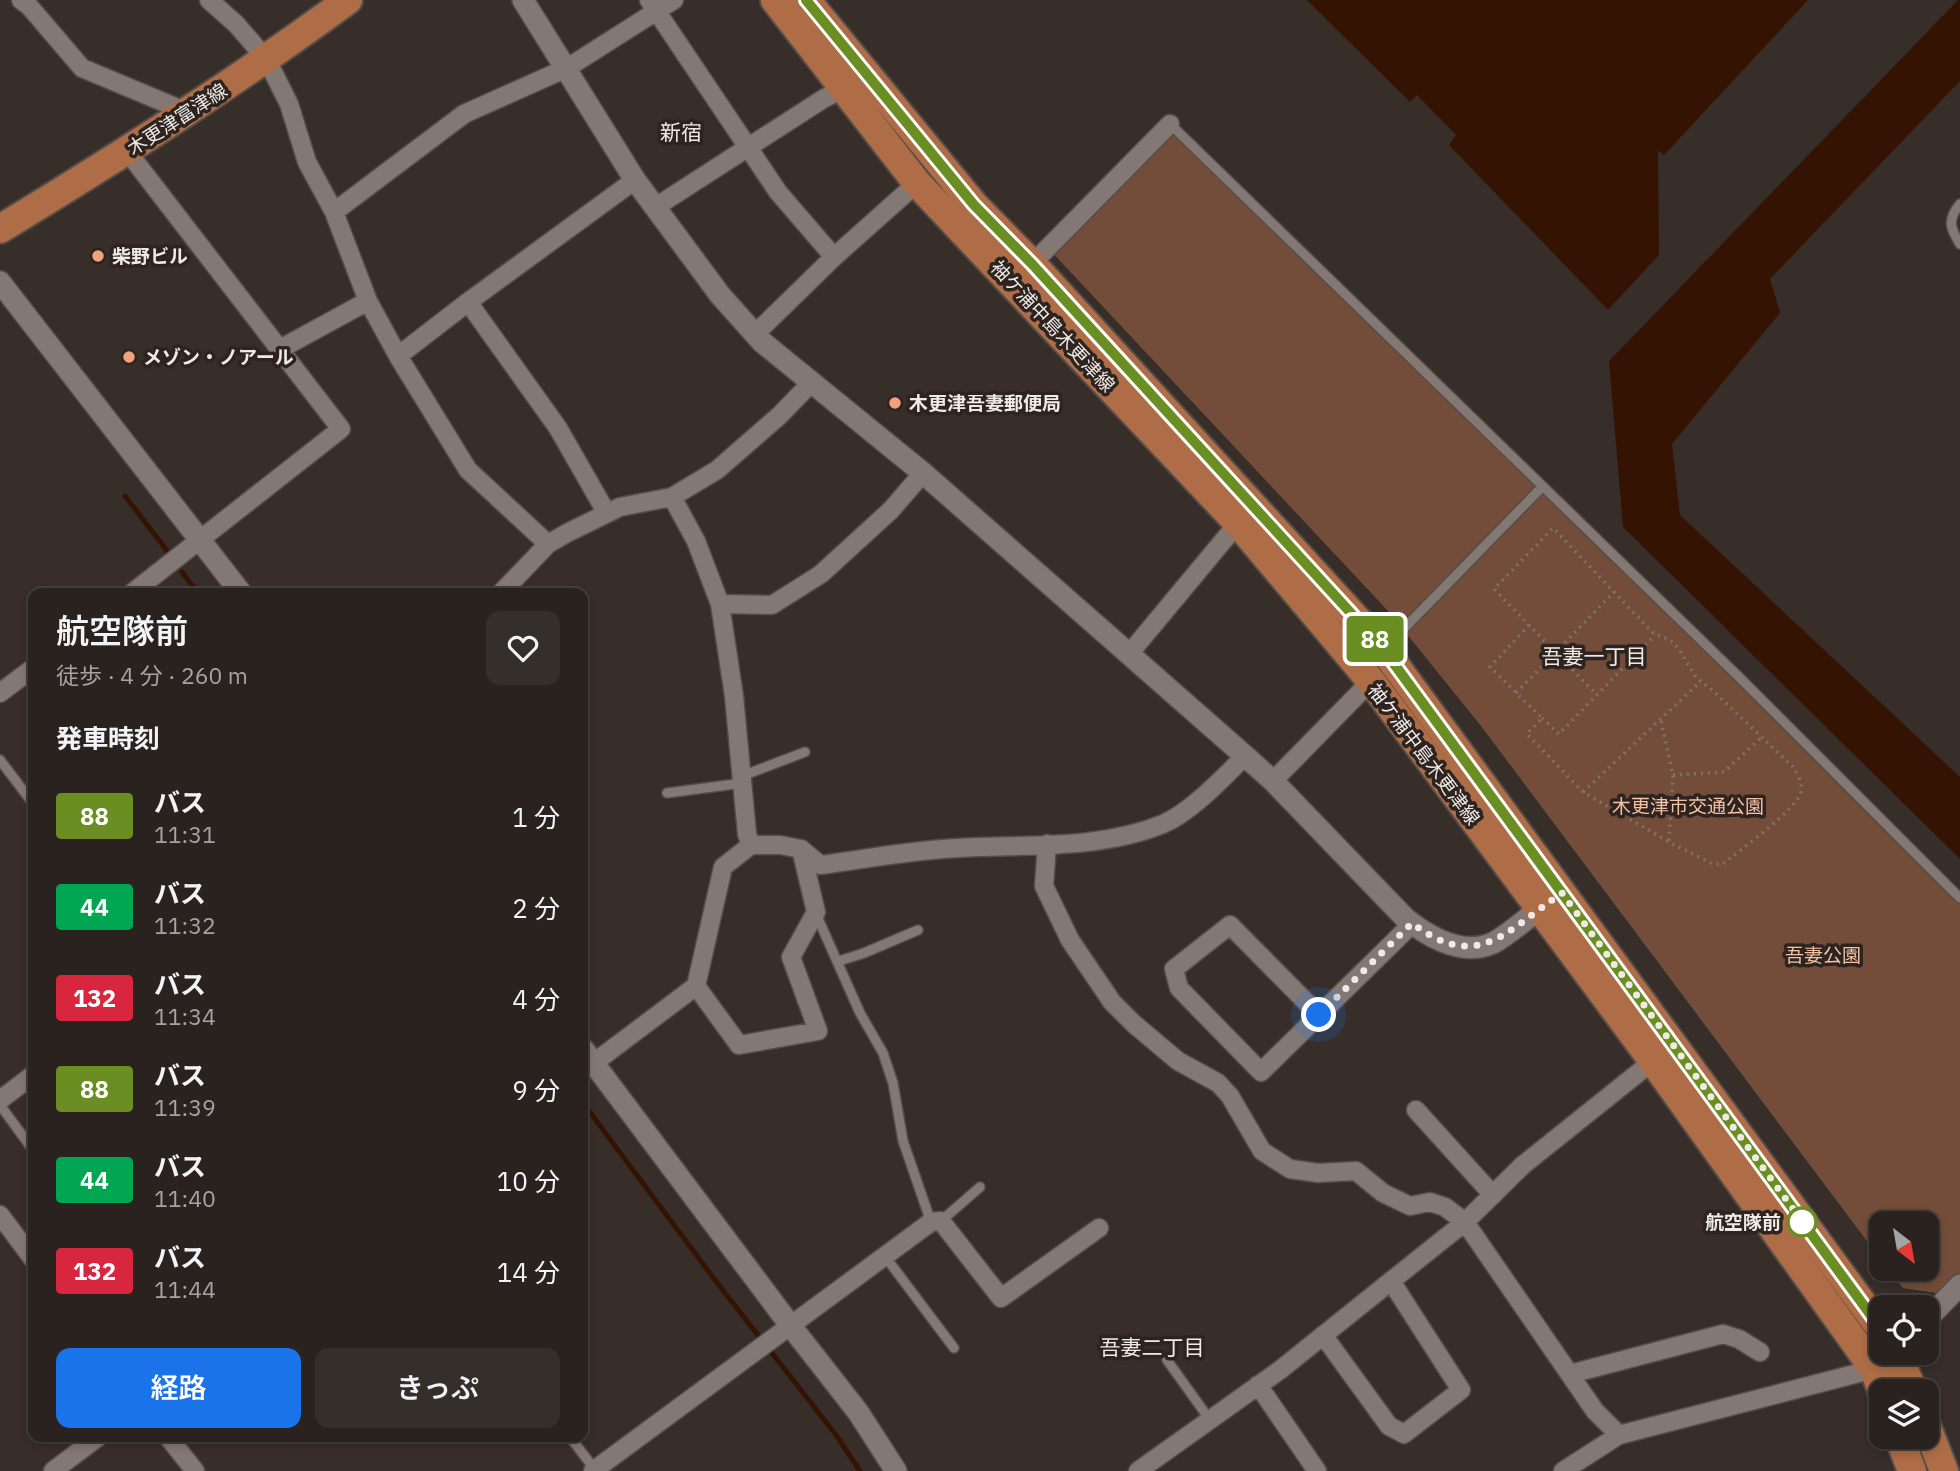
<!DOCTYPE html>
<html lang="ja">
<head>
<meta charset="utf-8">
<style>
	body { margin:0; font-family:"IBM Plex Sans","Noto Sans JP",sans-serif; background:#352f2c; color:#f1f3f6; height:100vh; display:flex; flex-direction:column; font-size:26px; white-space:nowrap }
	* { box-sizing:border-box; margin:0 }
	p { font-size:23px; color:#a5a4a4 }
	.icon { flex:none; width:38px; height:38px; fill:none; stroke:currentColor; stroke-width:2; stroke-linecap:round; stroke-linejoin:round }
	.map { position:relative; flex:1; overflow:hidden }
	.sheet { position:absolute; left:28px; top:588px; width:560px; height:854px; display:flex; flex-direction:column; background:#29221f; border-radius:14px; box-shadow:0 4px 10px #0003,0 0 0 2px #453f3d }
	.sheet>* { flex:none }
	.badge { padding:0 14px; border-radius:5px; font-size:24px; line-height:46px }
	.needle { width:46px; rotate:149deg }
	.fabs { position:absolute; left:1869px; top:1211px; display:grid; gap:14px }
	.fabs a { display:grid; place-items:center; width:70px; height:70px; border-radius:14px; background:#29221f; box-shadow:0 4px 10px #0003,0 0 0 2px #453f3d; font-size:35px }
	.you { position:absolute; width:35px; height:35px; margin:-18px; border:5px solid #fff; border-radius:50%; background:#1a73e8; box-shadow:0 0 0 10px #1a73e833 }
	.map>.badge { position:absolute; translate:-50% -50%; box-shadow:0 0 0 4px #fff }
	h2 { padding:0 28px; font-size:26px; line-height:63px }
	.round { display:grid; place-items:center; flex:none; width:74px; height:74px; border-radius:14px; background:#352f2c }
	.summary { display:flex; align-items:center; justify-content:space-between; height:119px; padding:0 28px }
	h1 { font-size:33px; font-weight:600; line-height:52px }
	.cta { display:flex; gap:14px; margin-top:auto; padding:14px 28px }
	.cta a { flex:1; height:80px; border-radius:14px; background:#1a73e8; color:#fff; font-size:28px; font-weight:600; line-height:80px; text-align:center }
	.cta a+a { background:#352f2c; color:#f1f3f6 }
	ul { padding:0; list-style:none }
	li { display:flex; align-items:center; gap:21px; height:91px; padding:0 28px }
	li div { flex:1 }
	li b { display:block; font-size:26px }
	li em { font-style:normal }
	li .badge { min-width:77px; font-weight:700; text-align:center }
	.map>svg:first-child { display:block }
	.green { fill:#734d39 }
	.water { fill:#351302 }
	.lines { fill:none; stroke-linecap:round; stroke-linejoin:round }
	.stream { stroke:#351302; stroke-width:5 }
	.service-casing { stroke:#554d49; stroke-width:12 }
	.minor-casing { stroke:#554d49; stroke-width:21 }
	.tertiary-casing { stroke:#554d49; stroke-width:24 }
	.primary-casing { stroke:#554d49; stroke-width:32 }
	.path { stroke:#7b736f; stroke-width:3.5; stroke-dasharray:2 5; stroke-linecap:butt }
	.service { stroke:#837873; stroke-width:9 }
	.minor { stroke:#837873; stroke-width:18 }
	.tertiary { stroke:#837873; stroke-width:21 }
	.primary { stroke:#af6d47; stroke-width:28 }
	.line-casing { stroke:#fff; stroke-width:16 }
	.line { stroke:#6b8e23; stroke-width:10 }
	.walk { stroke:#f0eae7; stroke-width:7; stroke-dasharray:0 12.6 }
	.poi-dot { fill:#f0a27a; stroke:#2d2420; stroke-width:2.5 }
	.stop-dot { fill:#fff; stroke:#6b8e23; stroke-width:3.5 }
	.labels { text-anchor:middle; stroke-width:7; stroke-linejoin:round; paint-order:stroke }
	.street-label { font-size:19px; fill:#f0eae7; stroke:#2d2420 }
	.poi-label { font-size:19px; font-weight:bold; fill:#f0eae7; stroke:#2d2420; text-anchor:start }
	.park-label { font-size:19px; fill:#f6c0a4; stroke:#2d2420 }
	.stop-label { font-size:19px; font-weight:bold; fill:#f0eae7; stroke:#2d2420; text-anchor:end }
	.neighbourhood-label { font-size:21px; fill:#f0eae7; stroke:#2d2420 }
</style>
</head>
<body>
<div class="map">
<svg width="1960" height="1471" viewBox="0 0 1960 1471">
	<rect width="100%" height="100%" fill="#372e29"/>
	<path class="green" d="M1170 124 1960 898V1285L1950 1295 1903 1288 1888 1269H1927V1223H1881V1260L1481 726 1389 612 1048 248Z"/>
	<path class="water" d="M1307 0H1808L1664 155 1658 150 1659 255 1608 310 1449 145 1456 135 1417 95 1410 102Z
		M1958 0H1960V81L1770 279 1780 313 1672 444 1680 515 1960 777V859L1623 527 1609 361Z"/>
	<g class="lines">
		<path class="stream" d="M125 496 168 552
			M182 572 198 593
			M583 1103 718 1284 836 1435 860 1471"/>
		<defs>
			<path id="service" d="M1170 124 1740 678 1960 898
				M1960 204C1947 220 1950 228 1960 244
				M1387 646 1542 487
				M0 760 32 802
				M742 776 805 752
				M667 793 743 783
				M816 914 860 1013 883 1053 893 1083 903 1141 931 1222
				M839 961 864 953 918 930
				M0 1105 33 1150
				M941 1221 980 1187
				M884 1255 954 1348
				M1167 1360 1210 1420
				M570 1437 596 1471"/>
			<path id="minor" d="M21 0 29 6 82 68 187 112
				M209 0 236 24 267 60 289 104 307 162 334 212 368 301 398 356 468 470 548 544
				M649 0 778 192 834 257
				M127 151 341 429 132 593
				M654 208 823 99 844 88
				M334 212 464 114 567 68 674 0
				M1025 271 1170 124
				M468 302 558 428 606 512
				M755 334 834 257 917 183
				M280 349 368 301
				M398 356 468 302 635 180
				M672 497 696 541 720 604 734 696 747 834 751 845
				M501 593 548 544 567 533 620 507 672 497 717 470 780 415 811 383
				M720 604 772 605 821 574 891 510 923 473
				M1129 654 1238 523
				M0 693 33 668
				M1273 781 1371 681
				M1047 844 1044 886 1070 940 1112 1002 1134 1024 1178 1061 1218 1083 1230 1096 1262 1151 1290 1169 1318 1173 1356 1171 1383 1193 1410 1206 1430 1202 1445 1207 1465 1222 1595 1411 1619 1435 1874 1369 1879 1364
				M696 986 739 1045 818 1031 791 957 816 912 801 849
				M1319 1015 1230 925 1174 969 1179 988 1261 1072 1412 924
				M583 1071 696 986 723 867 751 845H780L801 849 820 865C866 859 912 850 958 848 1025 844 1099 850 1163 824 1191 812 1223 778 1245 756
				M0 1100 33 1075
				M1416 1110 1493 1195
				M0 1215 33 1259
				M1323 1335 1389 1426 1404 1434 1461 1390 1391 1281
				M1570 1374 1723 1334 1739 1339 1760 1352
				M1258 1385 1317 1471
				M168 1437 195 1471
				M53 1471 98 1437
				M593 1471 931 1222 941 1221 1001 1298 1099 1228
				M1138 1471 1280 1370 1391 1281 1465 1222 1523 1165 1653 1061
				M1563 1471 1619 1435"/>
			<path id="tertiary" d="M523 0 635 180 720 295 762 342 923 473 1245 756 1273 781 1406 919C1429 937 1462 957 1493 943 1509 935 1534 912 1551 900
				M0 282 241 593
				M583 1049 790 1325 858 1412 896 1471
				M1927 1319 1960 1285"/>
			<path id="primary" d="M775 0 917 183 1238 523 1371 681 1653 1061 1874 1369 1882 1391
				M806 0 974 205 1032 264 1381 646 1881 1329
				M0 229C120 156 235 83 348 0
				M1897 1353 1913 1391
				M1927 1427 1944 1471
				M1899 1437 1912 1471"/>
		</defs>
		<use href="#service" class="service-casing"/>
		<use href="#minor" class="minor-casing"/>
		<use href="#tertiary" class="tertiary-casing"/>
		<use href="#primary" class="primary-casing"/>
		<path class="path" d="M1529 625 1490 667 1542 718 1527 734 1583 792 1669 842 1713 864H1723C1739 851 1798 808 1801 792 1803 782 1797 773 1792 766L1709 687C1682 673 1686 638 1655 635L1553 528 1494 589 1597 695
			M1516 693 1614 592
			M1542 718 1559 734 1655 635
			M1661 721 1673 775 1669 842
			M1673 775 1724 772 1762 737
			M1583 792 1700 682"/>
		<use href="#service" class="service"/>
		<use href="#minor" class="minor"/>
		<use href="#tertiary" class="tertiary"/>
		<use href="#primary" class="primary"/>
	</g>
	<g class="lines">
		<defs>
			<path id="line" d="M806 0 974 205 1032 264 1381 646 1881 1329"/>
		</defs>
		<use href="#line" class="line-casing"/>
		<use href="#line" class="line"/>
		<path class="walk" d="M1319 1015 1412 923C1478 974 1507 930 1562 893L1804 1224 1802 1222"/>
	</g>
	<g class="poi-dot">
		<circle cx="98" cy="256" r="7"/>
		<circle cx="129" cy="357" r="7"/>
		<circle cx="895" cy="403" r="7"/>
	</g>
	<circle class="stop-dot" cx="1802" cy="1222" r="14"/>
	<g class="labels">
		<g class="street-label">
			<text transform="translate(177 119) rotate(-33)" y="7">木更津富津線</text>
			<text transform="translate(1053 326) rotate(47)" y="7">袖ケ浦中島木更津線</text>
			<text transform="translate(1424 754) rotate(53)" y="7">袖ケ浦中島木更津線</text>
		</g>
		<g class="poi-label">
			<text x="112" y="263">柴野ビル</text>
			<text x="143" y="364">メゾン・ノアール</text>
			<text x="909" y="410">木更津吾妻郵便局</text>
		</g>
		<g class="park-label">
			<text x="1688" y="813">木更津市交通公園</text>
			<text x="1823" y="962">吾妻公園</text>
		</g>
		<g class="stop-label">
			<text x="1781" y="1229">航空隊前</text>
		</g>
		<g class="neighbourhood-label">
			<text x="681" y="140">新宿</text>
			<text x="1594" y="664">吾妻一丁目</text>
			<text x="1152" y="1355">吾妻二丁目</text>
		</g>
	</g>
</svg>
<div class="fabs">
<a><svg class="needle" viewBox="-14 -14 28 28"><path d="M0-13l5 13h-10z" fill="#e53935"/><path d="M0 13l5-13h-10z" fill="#a5a4a4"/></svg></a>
<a><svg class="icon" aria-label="locate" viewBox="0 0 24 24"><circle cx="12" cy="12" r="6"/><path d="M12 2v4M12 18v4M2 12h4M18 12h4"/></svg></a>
<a><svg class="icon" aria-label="layers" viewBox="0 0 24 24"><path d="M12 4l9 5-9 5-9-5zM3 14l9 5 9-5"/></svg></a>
</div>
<div class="you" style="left:1319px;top:1015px"></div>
<b class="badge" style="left:1375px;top:639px;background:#6b8e23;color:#fff">88</b>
<section class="sheet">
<div class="summary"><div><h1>航空隊前</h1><p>徒歩 · 4 分 · 260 m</p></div><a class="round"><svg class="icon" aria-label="heart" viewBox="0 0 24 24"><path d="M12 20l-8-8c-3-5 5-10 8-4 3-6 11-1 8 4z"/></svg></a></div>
<h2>発車時刻</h2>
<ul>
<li><span class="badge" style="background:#6b8e23;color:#fff">88</span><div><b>バス</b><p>11:31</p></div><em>1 分</em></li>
<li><span class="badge" style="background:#00a651;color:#fff">44</span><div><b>バス</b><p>11:32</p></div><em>2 分</em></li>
<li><span class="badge" style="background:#d7263d;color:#fff">132</span><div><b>バス</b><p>11:34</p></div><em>4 分</em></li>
<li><span class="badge" style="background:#6b8e23;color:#fff">88</span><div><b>バス</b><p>11:39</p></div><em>9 分</em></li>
<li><span class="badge" style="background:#00a651;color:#fff">44</span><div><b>バス</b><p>11:40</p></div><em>10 分</em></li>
<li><span class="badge" style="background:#d7263d;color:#fff">132</span><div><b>バス</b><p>11:44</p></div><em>14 分</em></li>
</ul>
<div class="cta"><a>経路</a><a>きっぷ</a></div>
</section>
</div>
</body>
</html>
